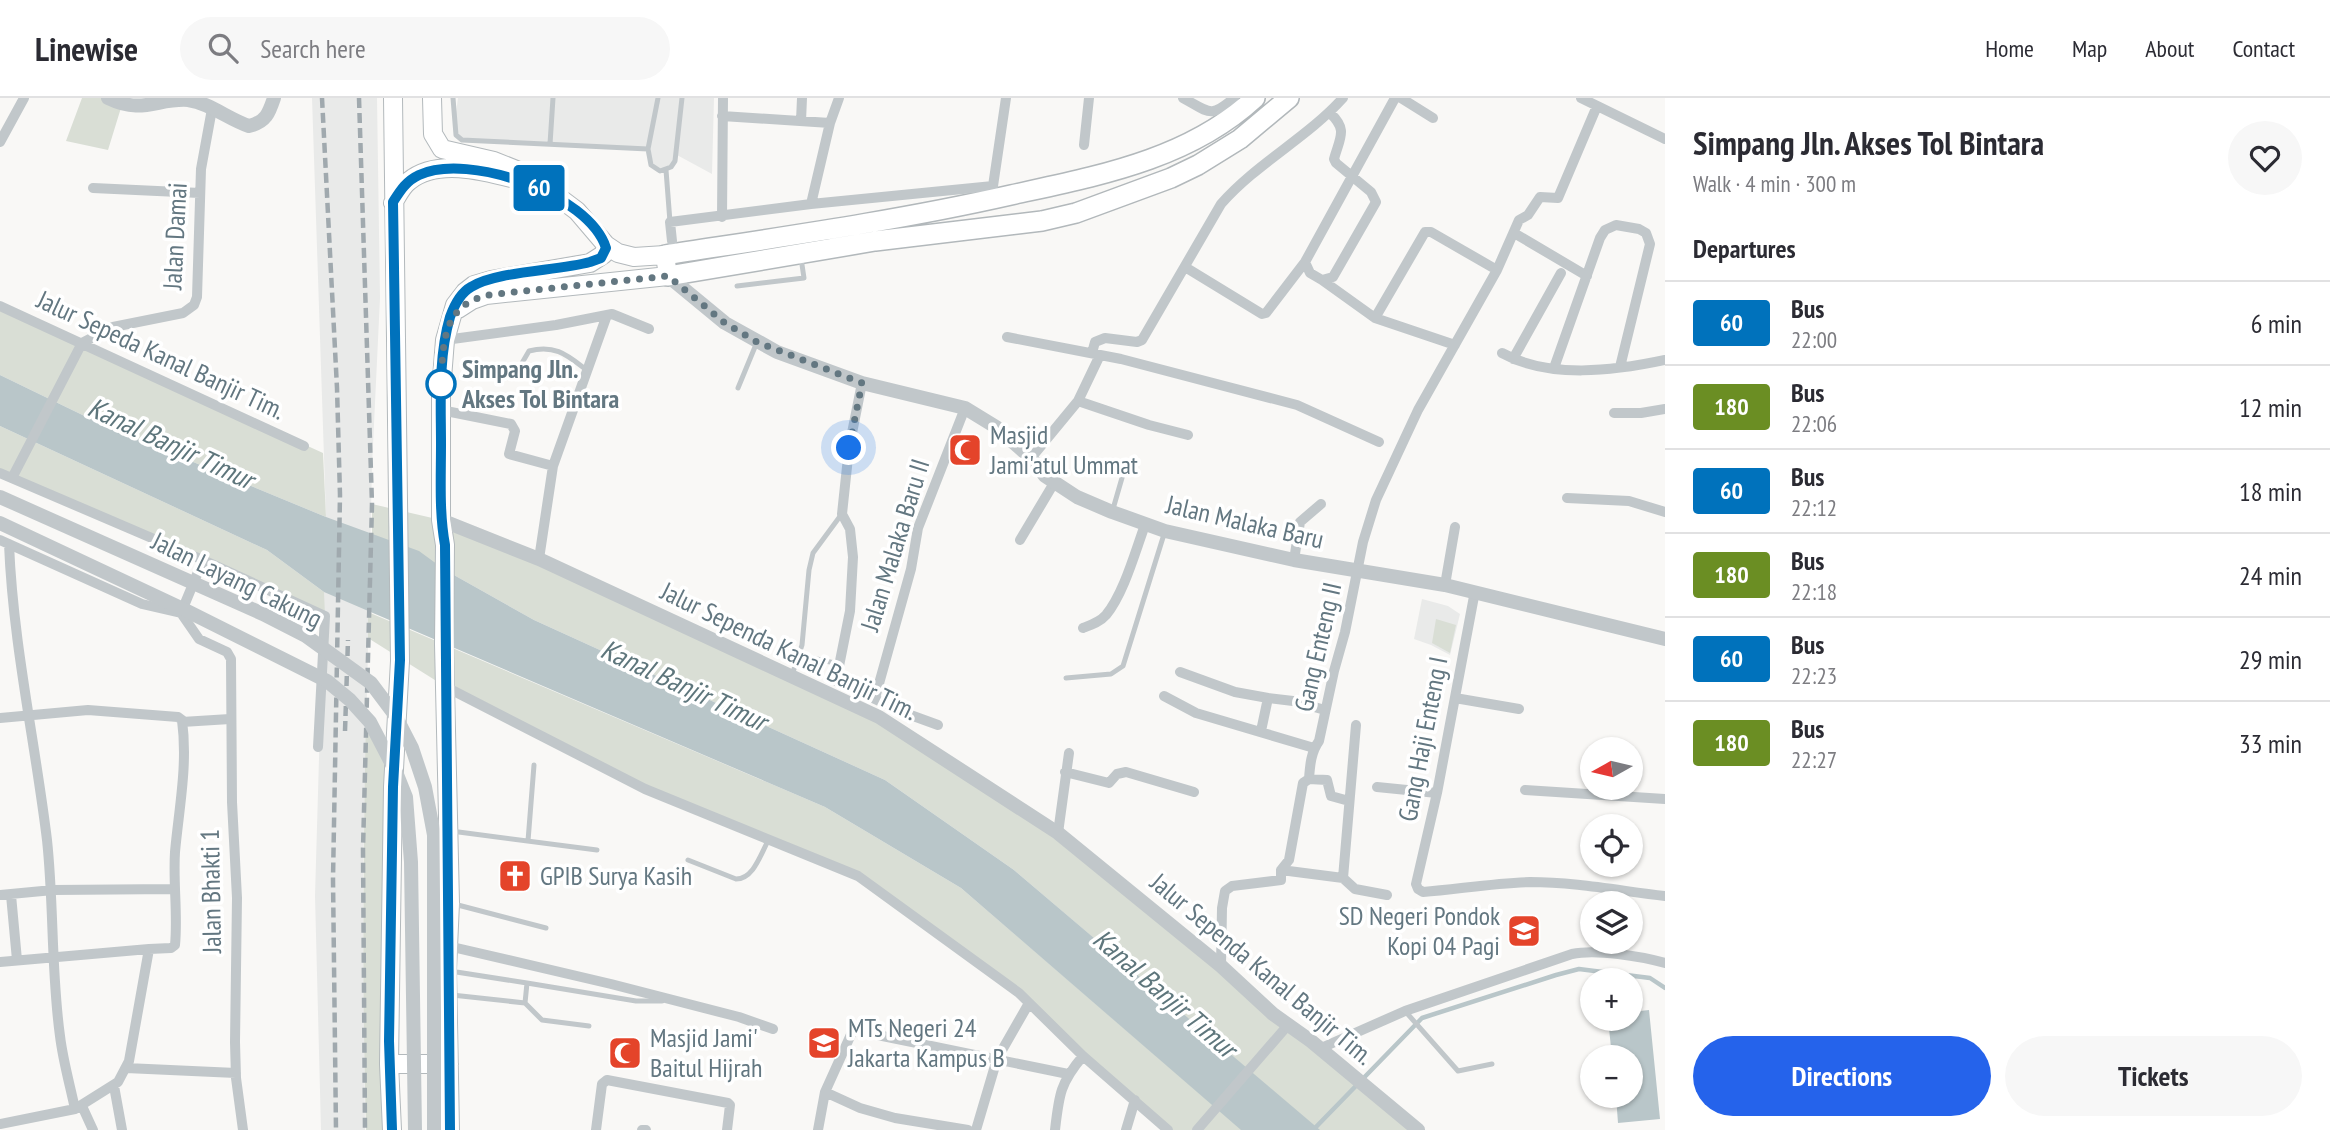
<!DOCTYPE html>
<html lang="en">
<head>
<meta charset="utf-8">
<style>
	body { margin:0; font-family:"PT Sans Narrow",sans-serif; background:#f7f7f7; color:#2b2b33; height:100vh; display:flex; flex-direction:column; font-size:26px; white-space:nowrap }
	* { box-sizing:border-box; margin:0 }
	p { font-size:23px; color:#7c7c81 }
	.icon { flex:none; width:38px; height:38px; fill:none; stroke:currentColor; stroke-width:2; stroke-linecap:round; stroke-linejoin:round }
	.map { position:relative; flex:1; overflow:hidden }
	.sheet { display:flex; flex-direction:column; background:#fff; width:665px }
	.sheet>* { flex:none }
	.badge { padding:0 14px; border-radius:5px; font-size:24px; line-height:46px }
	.needle { width:46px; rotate:262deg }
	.buttons { position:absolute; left:1580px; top:639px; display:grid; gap:14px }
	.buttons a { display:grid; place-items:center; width:63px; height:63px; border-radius:50%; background:#fff; box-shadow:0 2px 5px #0004; font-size:35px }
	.you { position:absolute; width:35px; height:35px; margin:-18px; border:5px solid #fff; border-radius:50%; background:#1a73e8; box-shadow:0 0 0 10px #1a73e833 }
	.map>.badge { position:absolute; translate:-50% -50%; box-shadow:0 0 0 4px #fff }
	h2 { padding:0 28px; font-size:26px; line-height:63px }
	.round { display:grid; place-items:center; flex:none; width:74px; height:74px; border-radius:37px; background:#f7f7f7 }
	.summary { display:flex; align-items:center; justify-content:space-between; height:119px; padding:0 28px }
	h1 { font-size:33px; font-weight:700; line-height:52px }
	.primary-button { display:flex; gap:14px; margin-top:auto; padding:14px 28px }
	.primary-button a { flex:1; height:80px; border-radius:42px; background:#2563eb; color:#fff; font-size:28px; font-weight:700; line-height:80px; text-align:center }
	.primary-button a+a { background:#f7f7f7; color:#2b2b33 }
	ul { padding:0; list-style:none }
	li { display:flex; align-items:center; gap:21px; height:84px; padding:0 28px; border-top:2px solid #e1e1e2 }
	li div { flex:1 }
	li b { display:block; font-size:26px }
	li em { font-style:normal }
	li .badge { min-width:77px; font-weight:700; text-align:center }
	header { display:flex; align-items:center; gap:42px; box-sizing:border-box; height:98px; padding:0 35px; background:#fff; border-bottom:2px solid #e1e1e2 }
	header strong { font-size:33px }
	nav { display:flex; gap:38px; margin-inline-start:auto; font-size:24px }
	.search { width:490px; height:63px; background:#f7f7f7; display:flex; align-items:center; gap:18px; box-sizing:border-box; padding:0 24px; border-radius:38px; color:#7c7c81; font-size:26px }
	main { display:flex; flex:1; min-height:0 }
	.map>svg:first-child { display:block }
	.built { fill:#e9eae9 }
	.green { fill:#d9ded5 }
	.water { fill:#b9c6c9 }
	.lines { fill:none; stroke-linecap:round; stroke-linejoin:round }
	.stream { stroke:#b9c6c9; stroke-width:4.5 }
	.primary-casing { stroke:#b3b9bc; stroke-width:20 }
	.motorway-casing { stroke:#b2b8bb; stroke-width:22 }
	.service { stroke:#c1c7ca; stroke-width:5 }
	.minor { stroke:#c1c7ca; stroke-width:10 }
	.tertiary { stroke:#c1c7ca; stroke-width:14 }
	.primary { stroke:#fff; stroke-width:18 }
	.motorway { stroke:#fff; stroke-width:19 }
	.rail { stroke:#a0a9ae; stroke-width:4.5; stroke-dasharray:10 5; stroke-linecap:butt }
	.tertiary-bridge { stroke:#c1c7ca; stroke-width:14 }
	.line-casing { stroke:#fff; stroke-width:16 }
	.line { stroke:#0072bc; stroke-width:10 }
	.walk { stroke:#637781; stroke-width:7; stroke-dasharray:0 12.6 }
	.stop-dot { fill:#fff; stroke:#0072bc; stroke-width:3.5 }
	.labels { text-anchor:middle; stroke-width:7; stroke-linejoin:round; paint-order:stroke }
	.street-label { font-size:26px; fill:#637781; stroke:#fff }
	.stop-label { font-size:26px; font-weight:bold; fill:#637781; stroke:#fff; text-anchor:start }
	.poi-label { font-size:26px; fill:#637781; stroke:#fff; text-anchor:start }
	.water-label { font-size:28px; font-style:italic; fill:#5e767c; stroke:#fff }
</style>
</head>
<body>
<header>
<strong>Linewise</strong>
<div class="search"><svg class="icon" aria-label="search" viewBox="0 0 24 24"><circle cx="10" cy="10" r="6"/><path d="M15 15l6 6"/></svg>Search here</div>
<nav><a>Home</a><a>Map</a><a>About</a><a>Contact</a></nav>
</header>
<main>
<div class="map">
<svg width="1665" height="1032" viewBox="0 0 1665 1032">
	<rect width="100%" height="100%" fill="#f9f8f6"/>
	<path class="built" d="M312 0H377L380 200 372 368 363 774 365 1032H321L315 798 326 419Z
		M458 0H714L712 76 677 57 671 69 660 73 651 67 648 51 462 42 454 29Z
		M1422 501 1448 508 1460 516 1450 557 1431 547 1414 541Z"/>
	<path class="green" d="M82 0H124L108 52 66 43Z
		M0 208 323 355 326 419 99 325 0 277Z
		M0 328 267 452 324 494 325 518 0 375Z
		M372 406 441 422 878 618 1058 735 1418 1032H1319L1014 772 885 682 534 522 445 472 372 436Z
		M368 514 825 709 961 790 1242 1032H1168L1020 896 858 778 645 691 446 589 368 540Z
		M1436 521 1456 527 1450 555 1432 545Z
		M366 620 394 670 392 1032H366C362 894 363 757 366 620Z"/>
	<path class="water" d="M0 277 99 325 326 419 419 453 445 472 534 522 885 682 1014 772 1320 1032H1241L961 790 825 709 324 494 267 452 0 328Z
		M1649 912 1660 1021 1618 1025 1616 998H1631V959H1612L1608 921 1631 920V914Z"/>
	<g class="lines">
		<path class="stream" d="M1313 1032 1422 920 1556 877 1579 871 1650 880 1665 890"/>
		<defs>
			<path id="primary" d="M432 0 433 36 442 51 494 63 529 77 577 113 606 147 618 155 634 159 665 157 668 178 486 197 472 202 458 211
				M393 105C398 97 402 88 409 83 437 60 484 73 515 81
				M389 966H449
				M392 1032 389 966 393 689 400 563 393 0
				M450 1032 447 872 450 805 444 546 445 447 441 422V293L445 242 455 207 465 194 474 187 491 182 590 165 604 156 606 147"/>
			<path id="motorway" d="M665 157C781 139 896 123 1011 97 1097 78 1188 62 1255 0
				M668 178 875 143 1042 123 1076 115 1171 80 1198 67 1240 41 1289 0"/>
		</defs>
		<use href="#primary" class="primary-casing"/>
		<use href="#motorway" class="motorway-casing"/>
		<path class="service" d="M453 0 456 37 462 42 648 51
			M658 0 648 51 651 67 660 73 671 69 675 63 682 0
			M550 46 553 0
			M666 72 670 124
			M737 188 804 180 801 160
			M522 265 529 253C556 246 568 258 588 273
			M738 290 757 244
			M1113 411 1126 366
			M799 557 839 566
			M792 577 802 547 809 472 813 455 841 417
			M1066 580 1111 576 1123 568 1165 433
			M451 733 597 752
			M528 743 534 667
			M688 762 736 781C754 781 761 755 769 741
			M454 806 546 830
			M450 873 527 885 525 905
			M527 885 636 903H662
			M452 897 525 905 542 922 589 928
			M1405 913 1458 973 1492 966"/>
		<path class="minor" d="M1183 0C1209 14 1210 21 1234 0
			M1401 0 1433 20
			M1581 0 1665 41
			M722 18 830 25
			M801 23 802 0
			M0 44 24 0
			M1084 47 1089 0
			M93 90 200 95
			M811 106 830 25 839 0
			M722 119 723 0
			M1514 135 1587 178
			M672 143 670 124 811 106 993 88 1006 0
			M1305 164 1310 175 1322 182 1333 179 1376 104 1371 94 1336 65 1334 61C1340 39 1348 32 1330 15
			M1185 169 1262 216 1266 215 1305 164 1395 0
			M1322 182 1375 220 1455 247
			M0 208 304 348
			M1375 220 1425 134H1431L1497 172
			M1007 239 1121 261 1297 307 1379 344
			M445 242 556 227 612 216 649 231
			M1092 255 1095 244 1105 240 1137 244 1142 242 1221 106C1257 65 1307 40 1343 0
			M1502 255C1549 281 1614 273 1665 262
			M1513 261 1561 175
			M1554 270 1600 140 1605 132 1616 127 1639 131 1646 135 1650 146 1620 269
			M862 285 849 350 842 416 850 431 853 459 850 513 836 583 905 615 938 627
			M1078 303 1149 327 1188 337
			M441 312 511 326 515 333 509 356 553 368
			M1614 315H1641L1665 311
			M1031 360 1078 303 1100 257
			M0 375 203 462 325 518 318 649
			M12 380 82 245 113 229 183 215 194 207 197 199 201 71 212 11
			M1567 400 1629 403 1665 414
			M0 442 142 506 181 515 199 541 227 554 231 561 232 704 237 800 235 944 236 980 243 1032
			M1020 442 1054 385
			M9 446C13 546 35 643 47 742 54 807 51 873 60 938 63 963 70 987 75 1011
			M539 461 553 368 607 217
			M1294 462 1300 424 1321 406
			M1445 487 1455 429
			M1475 493 1437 695 1416 786 1418 791 1423 794C1459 791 1494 785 1530 784 1575 784 1621 793 1665 798
			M181 515 203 462
			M1083 530C1091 527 1100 524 1106 517 1124 495 1135 454 1145 427
			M1180 574 1235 594 1268 600 1261 633
			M446 589 645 691 858 778 1019 895 1083 958 1168 1032
			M1164 598 1196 615 1314 650
			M875 600 911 471 918 430 965 310
			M1268 600 1293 603 1325 612
			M1455 600 1519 611
			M0 620 88 612 178 619 182 622C188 667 179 710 175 754 173 785 178 817 175 847L171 850 149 851 129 963 118 984 75 1011 0 1026
			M182 624 230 621
			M1065 674 1109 685 1117 676 1126 674 1194 694
			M1309 681 1327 682 1331 698 1349 703
			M1377 689 1437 695
			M1525 692 1665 701
			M1058 735 1069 655
			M1281 772 1343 780 1355 791 1387 797
			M1343 780 1356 627
			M0 797 53 792 175 791
			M11 797 17 862
			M448 848 611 886 739 919 773 931
			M0 864 149 851
			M1221 868 1222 810 1225 793 1232 788 1281 782V772L1289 762 1303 685 1309 681C1310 667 1311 654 1319 643L1334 573 1345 534 1363 444 1376 402 1418 312 1497 172 1519 122 1528 117 1540 99 1558 100 1597 8
			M1319 951 1405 913 1572 856C1596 851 1640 858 1665 865
			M126 970 236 975
			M114 988 122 1032
			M825 994 860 1010 895 1020 968 1032
			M82 1008 93 1032
			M596 1032 602 986 607 982 728 1005 730 1007 727 1032
			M642 1032H646
			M818 1032 825 994 853 932 1068 976
			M976 1032 997 961 1029 905
			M1055 1032C1059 997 1060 985 1083 958
			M1126 1032 1135 1002
			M1197 1032 1288 927"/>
		<path class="tertiary" d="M108 0C143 17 157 0 188 2 210 5 228 21 249 28 266 24 269 15 274 0
			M668 178 725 225 777 254 862 285 965 310 996 329 1031 360 1045 378 1077 399 1112 414 1165 433 1294 462 1445 487 1665 541
			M441 422 539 461 879 619 1058 735 1221 868 1273 916 1311 943 1418 1032"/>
		<use href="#primary" class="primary"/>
		<use href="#motorway" class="motorway"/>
		<path class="rail" d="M322 0 337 290 340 397 333 781 336 1032
			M359 0 372 406 363 751 365 1032
			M345 633 348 542"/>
		<path class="tertiary-bridge" d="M0 399 263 516 306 538 371 585 395 617 412 650 425 689 434 737V1032
			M0 425 181 510 327 583 350 602 370 624 396 674 406 699 411 764 415 1032"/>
	</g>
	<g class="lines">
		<defs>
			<path id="line" d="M392 1032 389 943 393 689 400 562 393 104C400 93 406 83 419 77 468 54 589 96 606 150L601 160 590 164C558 173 496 173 471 189 460 195 454 208 450 219 438 260 441 305 441 346 441 380 439 414 445 447L450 1032"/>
		</defs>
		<use href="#line" class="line-casing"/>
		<use href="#line" class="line"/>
		<path class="walk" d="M441 286V293C443 246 440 203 496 196L668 178 725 225 757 244 862 285 849 350"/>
	</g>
	<defs>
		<symbol id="mosque-square" viewBox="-11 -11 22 22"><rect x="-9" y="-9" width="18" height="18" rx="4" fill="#e4442a" stroke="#fff"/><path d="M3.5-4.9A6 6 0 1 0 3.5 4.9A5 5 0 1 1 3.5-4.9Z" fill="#fff"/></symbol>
		<symbol id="church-square" viewBox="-11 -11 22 22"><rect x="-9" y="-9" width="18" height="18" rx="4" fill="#e4442a" stroke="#fff"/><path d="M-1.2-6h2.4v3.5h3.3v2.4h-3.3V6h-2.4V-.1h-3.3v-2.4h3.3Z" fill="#fff"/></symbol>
		<symbol id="school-square" viewBox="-11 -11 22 22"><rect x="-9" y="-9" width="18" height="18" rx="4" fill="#e4442a" stroke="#fff"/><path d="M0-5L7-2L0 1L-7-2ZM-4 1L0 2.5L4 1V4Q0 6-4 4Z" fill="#fff"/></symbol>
	</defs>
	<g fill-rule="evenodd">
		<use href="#mosque-square" x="946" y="333" width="38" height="38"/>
		<use href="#church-square" x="496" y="759" width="38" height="38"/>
		<use href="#school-square" x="1505" y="814" width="38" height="38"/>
		<use href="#school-square" x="805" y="926" width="38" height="38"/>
		<use href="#mosque-square" x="606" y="936" width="38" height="38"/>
	</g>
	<circle class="stop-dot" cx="441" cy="286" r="14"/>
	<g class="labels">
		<g class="street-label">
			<text transform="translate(175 138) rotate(-87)" y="9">Jalan Damai</text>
			<text transform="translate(161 257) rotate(25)" y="9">Jalur Sepeda Kanal Banjir Tim.</text>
			<text transform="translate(1245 424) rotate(13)" y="9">Jalan Malaka Baru</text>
			<text transform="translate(895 447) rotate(-73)" y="9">Jalan Malaka Baru II</text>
			<text transform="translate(237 482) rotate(26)" y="9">Jalan Layang Cakung</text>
			<text transform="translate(1318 549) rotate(-77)" y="9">Gang Enteng II</text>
			<text transform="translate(789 553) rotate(26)" y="9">Jalur Sependa Kanal Banjir Tim.</text>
			<text transform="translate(1423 641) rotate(-79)" y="9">Gang Haji Enteng I</text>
			<text transform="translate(211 793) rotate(-91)" y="9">Jalan Bhakti 1</text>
			<text transform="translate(1262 871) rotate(40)" y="9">Jalur Sependa Kanal Banjir Tim.</text>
		</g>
		<g class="stop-label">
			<text x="462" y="280">Simpang Jln.<tspan x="462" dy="30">Akses Tol Bintara</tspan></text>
		</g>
		<g class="poi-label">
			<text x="990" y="346">Masjid<tspan x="990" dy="30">Jami'atul Ummat</tspan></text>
			<text x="540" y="787">GPIB Surya Kasih</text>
			<text x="1500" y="827" text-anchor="end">SD Negeri Pondok<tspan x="1500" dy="30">Kopi 04 Pagi</tspan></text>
			<text x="848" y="939">MTs Negeri 24<tspan x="848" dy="30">Jakarta Kampus B</tspan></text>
			<text x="650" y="949">Masjid Jami'<tspan x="650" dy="30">Baitul Hijrah</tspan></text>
		</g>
		<g class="water-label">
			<text transform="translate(171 345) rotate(25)" y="10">Kanal Banjir Timur</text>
			<text transform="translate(684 587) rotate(25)" y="10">Kanal Banjir Timur</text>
			<text transform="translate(1165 895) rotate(41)" y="10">Kanal Banjir Timur</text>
		</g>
	</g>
</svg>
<div class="buttons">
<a><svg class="needle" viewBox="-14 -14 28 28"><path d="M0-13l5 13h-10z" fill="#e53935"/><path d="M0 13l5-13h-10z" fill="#7c7c81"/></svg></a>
<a><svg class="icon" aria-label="locate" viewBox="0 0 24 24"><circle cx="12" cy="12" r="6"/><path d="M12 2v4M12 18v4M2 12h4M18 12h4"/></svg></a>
<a><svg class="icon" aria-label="layers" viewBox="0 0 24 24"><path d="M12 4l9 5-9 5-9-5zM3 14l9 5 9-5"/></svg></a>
<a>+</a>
<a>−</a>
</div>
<div class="you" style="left:849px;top:350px"></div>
<b class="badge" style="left:539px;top:90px;background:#0072bc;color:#fff">60</b>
</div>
<section class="sheet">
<div class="summary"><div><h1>Simpang Jln. Akses Tol Bintara</h1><p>Walk · 4 min · 300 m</p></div><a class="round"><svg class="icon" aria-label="heart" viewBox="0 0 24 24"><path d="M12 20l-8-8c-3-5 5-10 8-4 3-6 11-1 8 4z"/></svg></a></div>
<h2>Departures</h2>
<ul>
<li><span class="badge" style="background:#0072bc;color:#fff">60</span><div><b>Bus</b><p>22:00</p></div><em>6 min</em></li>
<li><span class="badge" style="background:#6b8e23;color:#fff">180</span><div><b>Bus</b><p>22:06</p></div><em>12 min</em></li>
<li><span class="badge" style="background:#0072bc;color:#fff">60</span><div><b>Bus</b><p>22:12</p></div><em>18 min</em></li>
<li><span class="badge" style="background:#6b8e23;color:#fff">180</span><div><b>Bus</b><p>22:18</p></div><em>24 min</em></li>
<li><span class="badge" style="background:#0072bc;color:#fff">60</span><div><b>Bus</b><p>22:23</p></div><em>29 min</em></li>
<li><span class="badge" style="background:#6b8e23;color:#fff">180</span><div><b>Bus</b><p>22:27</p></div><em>33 min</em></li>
</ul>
<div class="primary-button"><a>Directions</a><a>Tickets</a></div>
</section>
</main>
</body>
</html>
